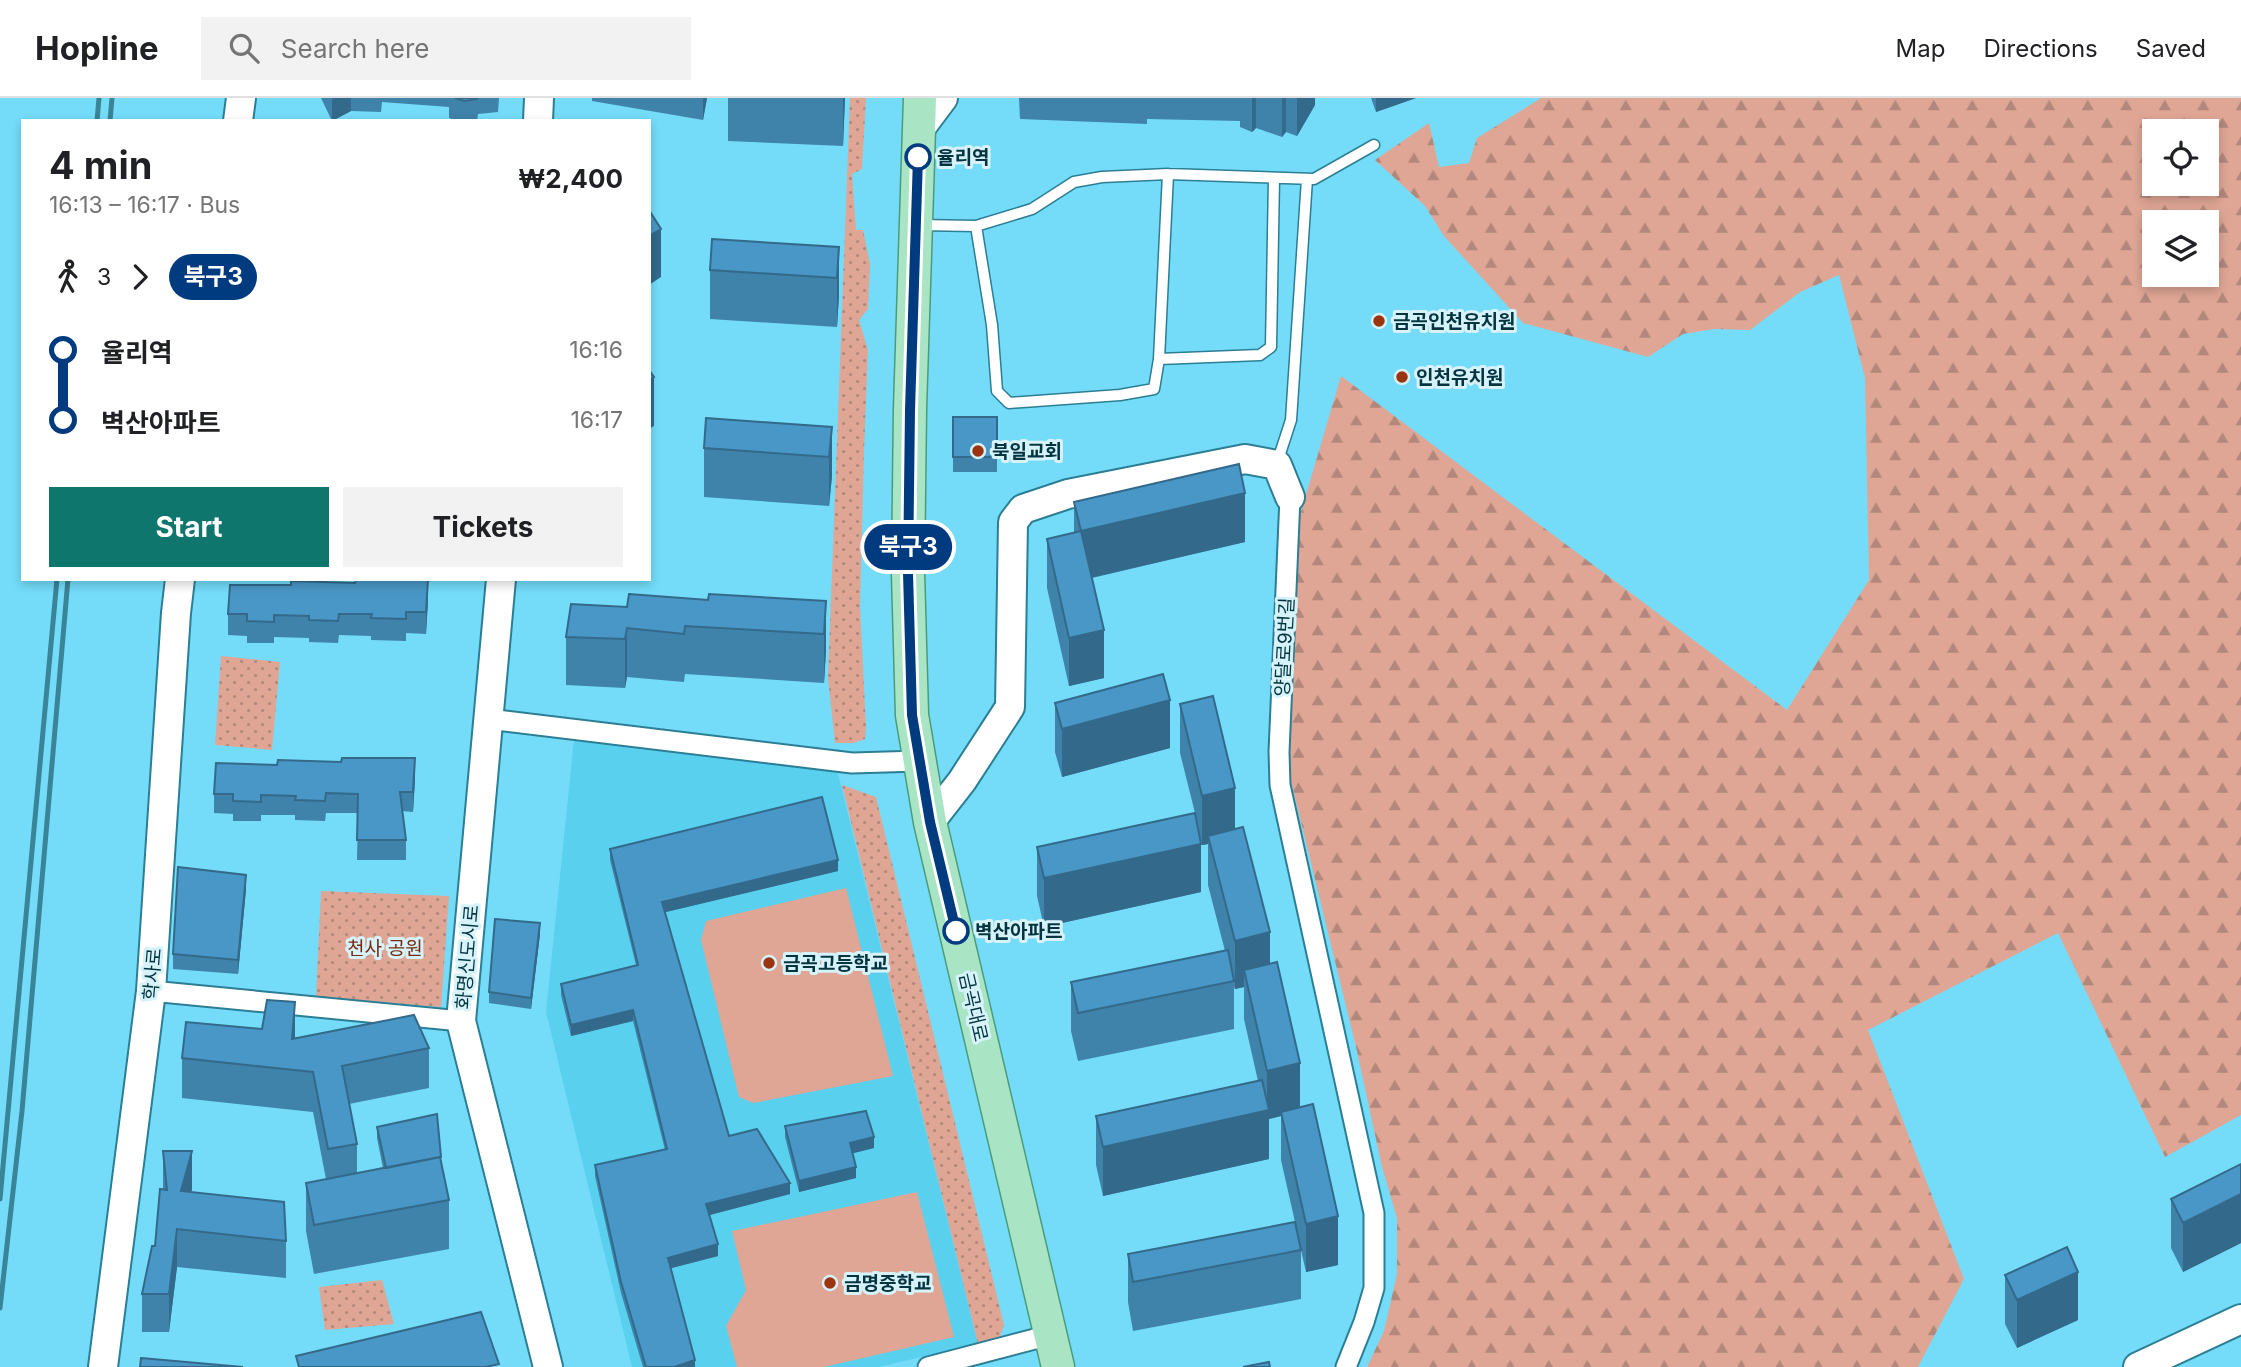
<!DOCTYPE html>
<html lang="en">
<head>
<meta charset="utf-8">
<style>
	body { margin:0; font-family:Inter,"Noto Sans KR",sans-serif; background:#f2f2f2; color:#202124; height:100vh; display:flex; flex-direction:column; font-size:26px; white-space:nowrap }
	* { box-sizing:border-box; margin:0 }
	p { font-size:23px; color:#757577 }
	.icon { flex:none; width:38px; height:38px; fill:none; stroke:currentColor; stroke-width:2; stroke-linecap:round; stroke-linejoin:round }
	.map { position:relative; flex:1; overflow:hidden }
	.details { position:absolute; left:21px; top:21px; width:630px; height:462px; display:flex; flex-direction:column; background:#fff; border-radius:0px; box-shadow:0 4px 10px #0003 }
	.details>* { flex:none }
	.badge { padding:0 14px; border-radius:23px; font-size:24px; line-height:46px }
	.fabs { position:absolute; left:2142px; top:21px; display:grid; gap:14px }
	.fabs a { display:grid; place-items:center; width:77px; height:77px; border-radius:0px; background:#fff; box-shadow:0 4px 10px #0003; font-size:35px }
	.map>.badge { position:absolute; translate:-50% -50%; box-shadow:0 0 0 4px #fff }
	.legs { display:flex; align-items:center; gap:10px; height:77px; padding:0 28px; font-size:23px }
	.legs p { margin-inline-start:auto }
	.overview { display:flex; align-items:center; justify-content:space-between; height:119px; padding:0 28px }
	h1 { font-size:38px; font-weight:700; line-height:52px }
	.primary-button { display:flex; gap:14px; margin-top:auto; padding:14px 28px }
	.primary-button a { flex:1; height:80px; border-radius:0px; background:#0f766e; color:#fff; font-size:28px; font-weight:700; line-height:80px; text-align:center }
	.primary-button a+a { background:#f2f2f2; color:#202124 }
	ul { padding:0 28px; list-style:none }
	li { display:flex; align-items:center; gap:24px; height:70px; font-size:26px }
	li i { display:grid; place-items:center; width:10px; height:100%; margin:0 9px; background:currentColor }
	li i::after { content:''; width:18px; height:18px; margin:-9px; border:5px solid; border-radius:50%; background:#fff }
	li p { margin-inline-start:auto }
	li:first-child i { background:linear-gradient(#0000 50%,currentColor 0) }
	li:last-child i { background:linear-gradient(currentColor 50%,#0000 0) }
	header { display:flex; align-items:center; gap:42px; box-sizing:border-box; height:98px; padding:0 35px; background:#fff; border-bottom:2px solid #e0e0e0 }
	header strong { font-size:33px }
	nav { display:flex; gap:38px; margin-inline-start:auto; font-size:24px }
	.search { width:490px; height:63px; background:#f2f2f2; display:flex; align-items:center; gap:18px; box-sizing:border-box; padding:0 24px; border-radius:0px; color:#757577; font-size:26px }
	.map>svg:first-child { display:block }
	.built { fill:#59d0ee }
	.grass { fill:url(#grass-dots) }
	.forest { fill:url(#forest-firs); fill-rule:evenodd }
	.pitch { fill:#dfa695 }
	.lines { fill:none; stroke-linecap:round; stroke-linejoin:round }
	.lane-casing { stroke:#2b7e93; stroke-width:13 }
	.street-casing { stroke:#2b7e93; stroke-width:23 }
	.secondary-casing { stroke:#2b7e93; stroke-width:32 }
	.primary-casing { stroke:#499c7b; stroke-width:35 }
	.lane { stroke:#fff; stroke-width:10 }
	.street { stroke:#fff; stroke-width:19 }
	.secondary { stroke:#fff; stroke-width:28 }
	.primary { stroke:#a9e5c4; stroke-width:32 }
	.rail { stroke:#398497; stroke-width:5 }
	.wall { fill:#3f82aa }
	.shaded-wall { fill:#336a8b }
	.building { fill:#4997c6; stroke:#336a8b; stroke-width:2 }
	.line-1-casing { stroke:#fff; stroke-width:16 }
	.line-1 { stroke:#003b80; stroke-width:10 }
	.stop-1-dot { fill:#fff; stroke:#003b80; stroke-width:3.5 }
	.poi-dot { fill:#9b3510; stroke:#d6f2fa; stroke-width:2.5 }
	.labels { text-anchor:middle; stroke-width:6; stroke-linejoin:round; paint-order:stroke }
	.stop-label { font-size:19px; font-weight:bold; fill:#03343f; stroke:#d6f2fa; text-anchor:start }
	.poi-label { font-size:19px; font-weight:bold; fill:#03343f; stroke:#d6f2fa; text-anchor:start }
	.street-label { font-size:19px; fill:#03343f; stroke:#d6f2fa }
	.park-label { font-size:19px; fill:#78290e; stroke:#d6f2fa }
</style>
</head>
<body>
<header>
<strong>Hopline</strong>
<div class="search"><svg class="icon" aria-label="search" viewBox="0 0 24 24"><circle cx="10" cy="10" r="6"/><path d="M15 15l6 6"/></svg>Search here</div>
<nav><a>Map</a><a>Directions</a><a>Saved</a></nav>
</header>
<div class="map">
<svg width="2241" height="1269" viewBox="0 0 2241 1269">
	<defs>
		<pattern id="grass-dots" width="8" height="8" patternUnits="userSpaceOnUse" patternTransform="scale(1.75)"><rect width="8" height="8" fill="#dfa695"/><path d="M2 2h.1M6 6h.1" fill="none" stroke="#b3887b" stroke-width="1.8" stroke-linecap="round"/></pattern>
		<pattern id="forest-firs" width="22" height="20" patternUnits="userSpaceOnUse" patternTransform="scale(1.75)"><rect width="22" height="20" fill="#dfa695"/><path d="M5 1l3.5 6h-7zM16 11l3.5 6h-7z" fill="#b3887b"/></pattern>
	</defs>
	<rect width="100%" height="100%" fill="#74dcf9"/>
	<path class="built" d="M574 642 837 671 978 1246 878 1269H632L546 914Z"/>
	<path class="grass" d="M850 0H866L862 71 852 76 856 132H863L870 166 868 211 859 222 868 252 864 353 860 508 866 629 865 641 853 645H835L828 580Z
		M221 558 280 564 272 652 215 647Z
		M842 687 876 699 1004 1227 999 1241 978 1246Z
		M321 793 449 798 441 909 316 899Z
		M382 1182 394 1226 325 1232 319 1189Z"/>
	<path class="forest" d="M1541 0H2241V1017L2165 1059 2058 835 1868 932 1964 1181 1918 1269H1367L1384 1233 1397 1176V1120L1382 1069 1356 949 1289 675 1300 417 1341 278 1787 612 1869 482 1865 280 1839 177 1800 194 1750 232 1714 231 1683 236 1648 259 1523 225 1444 138 1425 108 1375 62 1429 25 1439 69 1469 65 1477 40ZM2154 33H2207V86H2154ZM2154 124H2207V177H2154Z"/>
	<path class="pitch" d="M846 790 893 978 753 1005 739 999 701 842 706 823Z
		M917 1094 954 1239 824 1269H737L726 1228 746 1192 732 1133Z"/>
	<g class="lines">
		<defs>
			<path id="lane" d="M919 127 976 128 1032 111 1074 84 1102 79 1168 76 1314 81 1374 47
				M976 128 992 227 997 293 1009 305 1120 297 1154 291 1159 261 1168 76
				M1159 261 1260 257 1271 249 1274 80
				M1277 365 1291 322 1307 81"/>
			<path id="street" d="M1290 399 1279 654 1280 687 1374 1115V1190L1364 1224 1346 1269
				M488 621 852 665 920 663
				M151 893 461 923
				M928 1269 1050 1237"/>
			<path id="secondary" d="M238 23 241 0
				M538 23 539 0
				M919 32 943 0
				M501 481 461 923 548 1269
				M930 724 962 683 1010 609 1013 424 1023 411 1068 396 1245 361 1277 367 1290 399
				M103 1269 151 893 176 515 180 481
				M2138 1269 2241 1221"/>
			<path id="primary" d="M920 0 910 311 908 475 912 617 930 724 1058 1269"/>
		</defs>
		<use href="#lane" class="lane-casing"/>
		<use href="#street" class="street-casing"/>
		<use href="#secondary" class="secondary-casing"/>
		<use href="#primary" class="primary-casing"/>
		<use href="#lane" class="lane"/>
		<use href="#street" class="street"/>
		<use href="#secondary" class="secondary"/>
		<use href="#primary" class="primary"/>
		<path class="rail" d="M97 23 99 0
			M110 23 112 0
			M0 1101 57 481
			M0 1210 22 1013 68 481"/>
	</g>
	<path class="wall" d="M321 0H499L498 14 478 16 477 23H458L449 20V9L382 4 381 14 351 13 332 23Z
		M592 0H707L703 22 592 3Z
		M728 0H845L843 48 728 43Z
		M1019 0H1315V7L1297 38 1286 34 1282 39 1256 30 1252 34 1240 29V23L1147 21V26L1020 21Z
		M1371 0H1416L1376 14Z
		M839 149V197L837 229 710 221V172Z
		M953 319H997V374H953Z
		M832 329V378L829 408 704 399V350Z
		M1074 404 1245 444 1092 480 1104 580 1069 588 1047 490V441L1074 435Z
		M355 485 428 502 426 536 406 535V543L371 542V538L339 537 338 545 309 544V540L274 539V545H247V538L228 537V516L291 487Z
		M708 502 826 503V552L824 585 685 576 684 584 627 579 625 590 566 587V539L627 509Z
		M1055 605 1170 650 1062 679 1055 654Z
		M1180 606 1235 731 1270 866 1300 1009 1338 1167 1306 1174 1298 1139 1301 1152V1201L1133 1233 1128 1204V1156L1295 1124 1281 1062V1018L1269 1021V1061L1103 1098 1096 1067V1018L1258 983 1244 921V889L1235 891 1234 889V931L1078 963 1071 933V884L1225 853 1208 787V746L1202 747 1196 720 1201 794 1044 829 1037 798V749L1195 715 1180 655Z
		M341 664 415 680 413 714 402 713 406 742V762H357L358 715H326L325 723 295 722V717H261V723H233V716L214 715V696L277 667Z
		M610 751 838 773 665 814 729 1038 790 1096 709 1117 718 1158 671 1170 695 1269H643L621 1195 595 1078V1067L665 1052 633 923 571 938 561 897V886L636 867 610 762Z
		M246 791 238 876 173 871V856Z
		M540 836 531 911 489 905V894Z
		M295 941 429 950V990L349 1006 357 1046V1075L383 1070 377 1040V1029L441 1066 449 1102V1151L314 1176 306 1133V1085L326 1081 313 1014 182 1000V960Z
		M785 1028 874 1050 853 1055 856 1080 799 1094 785 1039Z
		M163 1053 192 1091 191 1094 286 1143V1180L177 1169 169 1234H142V1196L155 1148 163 1091Z
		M2241 1066V1145L2183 1174 2171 1150V1101Z
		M2005 1177 2078 1222 2017 1250 2005 1226Z"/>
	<path class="shaded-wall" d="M335 0H351V13L332 23V1Z
		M703 0H707L703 22Z
		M843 0H845L843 48Z
		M1252 0H1256V30L1252 34Z
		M1282 0H1286V34L1282 39Z
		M1297 0H1315V7L1297 38Z
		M1376 0H1416L1376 14Z
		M661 131V179L649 187V138Z
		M839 149V197L837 229V180Z
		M654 279V328L649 331V282Z
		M832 329V378L829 408V359Z
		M1245 395V444L1081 482V433Z
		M428 481V502L426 536V514Z
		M826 503V552L824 585V536Z
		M627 530V579L625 590V541Z
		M1104 532V580L1069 588V540Z
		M1170 602V650L1062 679V631Z
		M415 660V680L413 714V694Z
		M1235 690V739L1208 738V746L1202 747V698Z
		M1201 746V794L1044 829V780Z
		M838 762V773L662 815V804Z
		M246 777V791L238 876V862Z
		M540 825V836L531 911V900Z
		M1270 834V883L1244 872V889L1235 891V843Z
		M295 904V944L292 941Z
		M633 912V923L571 938V927Z
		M1300 965V1014H1281V1018L1269 1021V1061L1103 1098V1049L1267 1013V973Z
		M874 1039V1050L850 1056V1045Z
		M192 1053V1091L181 1131V1093Z
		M856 1069V1080L799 1094V1083Z
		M790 1085V1096L706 1118V1106Z
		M2241 1096V1145L2183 1174V1125Z
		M1338 1118V1167L1306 1174V1126Z
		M177 1131V1169L169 1234V1196Z
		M718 1146V1158L668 1171V1160Z
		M2078 1174V1222L2017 1250V1202Z
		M695 1262V1269H674Z"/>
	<path class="building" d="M455 0H477V1L464 3Z
		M649 112 661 131 649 138Z
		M712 141 839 149 837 180 710 172Z
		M649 272 654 279 649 282Z
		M953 319H997V359H953Z
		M706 320 832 329 829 359 704 350Z
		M1239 366 1245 395 1081 433 1074 404Z
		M1081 433 1104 532 1069 540 1047 441Z
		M356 481H428L426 514H406V521L371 520 372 516H339L338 523 309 522V518L274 517V524L247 523V516H228L230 487H291V483L355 485Z
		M629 496 708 502 709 496 826 503 824 536 685 528 684 536 627 530 625 541 566 539 571 506 627 509Z
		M1163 576 1170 602 1062 631 1055 605Z
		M1213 598 1235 690 1202 698 1180 606Z
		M342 660H415L413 694H400L406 742H357L358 696 326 695 325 703 295 702 296 698 261 697V704L233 703V696H214L216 665 277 667 278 662 341 664Z
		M822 699 838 762 662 804 729 1038 757 1031 790 1085 706 1106 718 1146 668 1160 695 1262 674 1269H646L621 1184 595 1067 667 1051 633 912 571 927 561 886 638 867 610 751Z
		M1195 715 1201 746 1044 780 1037 749Z
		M1243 729 1270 834 1235 843 1208 738Z
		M178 769 246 777 238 862 173 856Z
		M495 821 540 825 531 900 489 894Z
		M1228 852 1234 883 1078 915 1071 884Z
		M1277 864 1300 965 1267 973 1244 872Z
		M267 902 295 904 292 941 414 917 429 950 342 968 357 1046 328 1051 313 974 182 960 186 924 262 931Z
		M1262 982 1269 1012 1103 1049 1096 1018Z
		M1313 1006 1338 1118 1306 1126 1281 1014Z
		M866 1013 874 1039 850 1045 856 1069 799 1083 785 1028Z
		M437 1016 441 1059 386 1070 377 1029Z
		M163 1053H192L181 1093 284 1104 286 1143 177 1131 169 1196H142L152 1148H155L160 1091 167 1092Z
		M440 1059 449 1102 314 1127 306 1085Z
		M2241 1066V1096L2183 1125 2171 1101Z
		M1295 1124 1301 1152 1133 1184 1128 1156Z
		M2067 1149 2078 1174 2017 1202 2005 1177Z
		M481 1214 499 1266 486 1269H299L296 1258Z
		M141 1260 243 1269H140Z
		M1269 1264 1270 1269H1243Z"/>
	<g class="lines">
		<defs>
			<path id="line-1" d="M918 59 910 312 908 475 912 617 930 724 956 833"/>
		</defs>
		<use href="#line-1" class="line-1-casing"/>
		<use href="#line-1" class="line-1"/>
	</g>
	<g class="stop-1-dot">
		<circle cx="918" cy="59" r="12"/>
		<circle cx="956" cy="833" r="12"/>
	</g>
	<g class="poi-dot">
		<circle cx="1379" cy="223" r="7"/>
		<circle cx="1402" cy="279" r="7"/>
		<circle cx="978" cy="353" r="7"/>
		<circle cx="769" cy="865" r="7"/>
		<circle cx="830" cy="1185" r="7"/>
	</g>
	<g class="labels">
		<g class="stop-label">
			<text x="937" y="66">율리역</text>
			<text x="975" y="840">벽산아파트</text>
		</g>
		<g class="poi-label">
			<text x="1393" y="230">금곡인천유치원</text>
			<text x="1416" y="286">인천유치원</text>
			<text x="992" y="360">북일교회</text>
			<text x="783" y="872">금곡고등학교</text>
			<text x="844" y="1192">금명중학교</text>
		</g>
		<g class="street-label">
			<text transform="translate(1284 549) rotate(-87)" y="7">양달로9번길</text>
			<text transform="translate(467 859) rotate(-85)" y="7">화명신도시로</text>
			<text transform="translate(152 876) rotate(-85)" y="7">학사로</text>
			<text transform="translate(974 909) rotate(77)" y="7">금곡대로</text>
		</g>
		<g class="park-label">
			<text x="385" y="857">천사 공원</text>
		</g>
	</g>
</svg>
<div class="fabs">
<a><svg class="icon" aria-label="locate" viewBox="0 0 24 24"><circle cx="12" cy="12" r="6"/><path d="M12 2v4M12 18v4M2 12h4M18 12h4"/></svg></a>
<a><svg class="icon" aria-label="layers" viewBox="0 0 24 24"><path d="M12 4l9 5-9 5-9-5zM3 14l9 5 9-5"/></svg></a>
</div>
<b class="badge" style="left:908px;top:449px;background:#003b80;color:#fff">북구3</b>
<section class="details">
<div class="overview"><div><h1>4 min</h1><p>16:13 – 16:17 · Bus</p></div><b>₩2,400</b></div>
<div class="legs"><svg class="icon" aria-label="walk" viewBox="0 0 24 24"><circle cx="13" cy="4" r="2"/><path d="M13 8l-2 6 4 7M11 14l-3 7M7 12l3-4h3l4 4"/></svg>3<svg class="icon" aria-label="forward" viewBox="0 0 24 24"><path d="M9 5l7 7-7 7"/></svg><b class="badge" style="background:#003b80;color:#fff">북구3</b></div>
<ul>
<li><i style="color:#003b80"></i><b>율리역</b><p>16:16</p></li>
<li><i style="color:#003b80"></i><b>벽산아파트</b><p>16:17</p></li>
</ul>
<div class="primary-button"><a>Start</a><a>Tickets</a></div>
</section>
</div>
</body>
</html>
